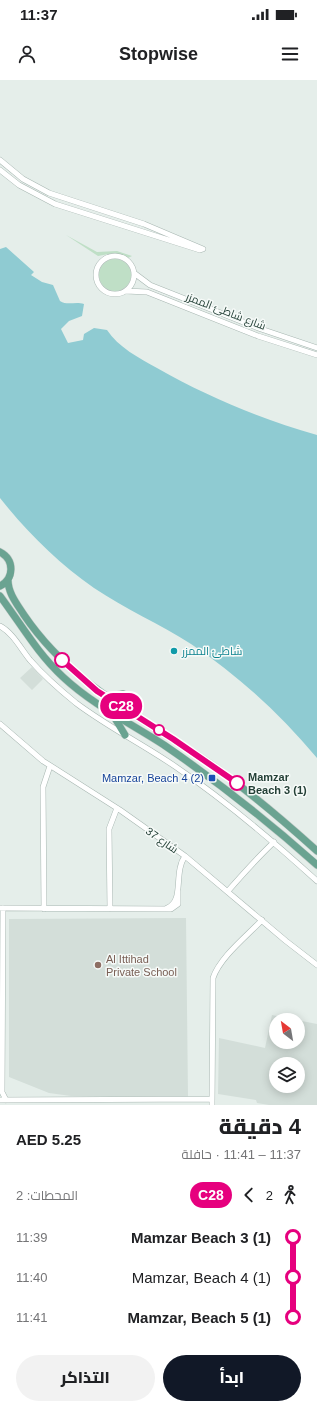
<!DOCTYPE html>
<html lang="ar">
<head>
<meta charset="utf-8">
<style>
	body { margin:0; font-family:Helvetica,Cairo,sans-serif; background:#f2f2f2; color:#202124; direction:rtl; height:100vh; display:flex; flex-direction:column; font-size:15px; white-space:nowrap }
	* { box-sizing:border-box; margin:0 }
	p { font-size:13px; color:#757577 }
	.icon { flex:none; width:22px; height:22px; fill:none; stroke:currentColor; stroke-width:2; stroke-linecap:round; stroke-linejoin:round }
	.map { position:relative; height:1025px; overflow:hidden; direction:ltr }
	.details { display:flex; flex-direction:column; background:#fff; flex:1 }
	.details>* { flex:none }
	.badge { padding:0 8px; border-radius:13px; font-size:14px; line-height:26px }
	.needle { width:26px; rotate:329deg }
	.tools { position:absolute; left:269px; top:933px; display:grid; gap:8px }
	.tools a { display:grid; place-items:center; width:36px; height:36px; border-radius:50%; background:#fff; box-shadow:0 2px 10px #0003; font-size:20px }
	.map>.badge { position:absolute; translate:-50% -50%; box-shadow:0 0 0 2px #fff }
	.legs { display:flex; align-items:center; gap:6px; height:44px; padding:0 16px; font-size:13px }
	.legs p { margin-inline-start:auto }
	.headline { display:flex; align-items:center; justify-content:space-between; height:68px; padding:0 16px }
	h1 { font-size:22px; font-weight:800; line-height:30px }
	.action { display:flex; gap:8px; margin-top:auto; padding:8px 16px }
	.action a { flex:1; height:46px; border-radius:24px; background:#111827; color:#fff; font-size:16px; font-weight:800; line-height:46px; text-align:center }
	.action a+a { background:#f2f2f2; color:#202124 }
	ul { padding:0 16px; list-style:none }
	li { display:flex; align-items:center; gap:14px; height:40px; font-size:15px }
	li i { display:grid; place-items:center; width:6px; height:100%; margin:0 5px; background:currentColor }
	li i::after { content:''; width:10px; height:10px; margin:-5px; border:3px solid; border-radius:50%; background:#fff }
	li p { margin-inline-start:auto }
	li:first-child i { background:linear-gradient(#0000 50%,currentColor 0) }
	li:last-child i { background:linear-gradient(currentColor 50%,#0000 0) }
	.status { display:flex; justify-content:space-between; align-items:center; height:28px; padding:0 20px; background:#fff; direction:ltr }
	.status svg { height:11px; fill:currentColor }
	header { display:flex; justify-content:space-between; align-items:center; height:52px; padding:0 16px; background:#fff; font-size:18px; font-weight:800 }
	.map>svg:first-child { display:block }
	.built { fill:#d3ded9; fill-rule:evenodd }
	.green { fill:#bfdfc6 }
	.water { fill:#8fcbd2 }
	.lines { fill:none; stroke-linecap:round; stroke-linejoin:round }
	.minor-casing { stroke:#a7b6b1; stroke-width:6 }
	.major-casing { stroke:#c2cac7; stroke-width:8 }
	.minor { stroke:#fff; stroke-width:5 }
	.major { stroke:#6aa391; stroke-width:7 }
	.line-1-casing { stroke:#fff; stroke-width:9 }
	.line-1 { stroke:#e6007e; stroke-width:6 }
	.culture-dot { fill:#0f9aa8; stroke:#f6faf8; stroke-width:1.5 }
	.stop-1-dot { fill:#fff; stroke:#e6007e; stroke-width:2 }
	.transit-dot { fill:#1a4fb4; stroke:#f6faf8; stroke-width:1.5 }
	.education-dot { fill:#8d6e63; stroke:#f6faf8; stroke-width:1.5 }
	.labels { text-anchor:middle; stroke-width:3; stroke-linejoin:round; paint-order:stroke }
	.street-label { font-size:11px; fill:#244037; stroke:#f6faf8 }
	.culture-label { font-size:11px; fill:#0d838f; stroke:#f6faf8; text-anchor:start }
	.stop-label { font-size:11px; font-weight:bold; fill:#244037; stroke:#f6faf8; text-anchor:start }
	.transit-label { font-size:11px; fill:#164399; stroke:#f6faf8; text-anchor:end }
	.education-label { font-size:11px; fill:#785e54; stroke:#f6faf8; text-anchor:start }
</style>
</head>
<body>
<div class="status"><b>11:37</b><svg viewBox="0 0 49 12"><path d="M0 12V9h3v3zM5 12V6h3v6zM10 12V3h3v9zM15 12V0h3v12zM26 1h20v11H26zM47 4h2v5h-2z"/></svg></div>
<header><svg class="icon" aria-label="menu" viewBox="0 0 24 24"><path d="M4 6h16M4 12h16M4 18h16"/></svg>Stopwise<svg class="icon" aria-label="person" viewBox="0 0 24 24"><circle cx="12" cy="8" r="4"/><path d="M4 21q1-7 8-7t8 7"/></svg></header>
<div class="map">
<svg width="317" height="1025" viewBox="0 0 317 1025">
	<rect width="100%" height="100%" fill="#e5eeea"/>
	<path class="built" d="M32 587 43 599 32 610 20 598Z
		M186 838 188 1017 71 1016 49 1013 9 997V839Z
		M272 935 317 944V1025H269L257 1023 256 1020 218 1014 219 958 265 968ZM276 940H298V962H276ZM276 984H298V1006H276Z"/>
	<path class="green" d="M66 155 97 172 117 171 132 176 128 178 114 173 98 176Z
		M99 195a16 16 0 1 1 32 0a16 16 0 1 1-32 0Z"/>
	<path class="water" d="M6 167 34 192 31 195 42 202 53 205 60 221C68 226 75 221 84 224L82 236 69 241 61 249 68 263 83 260 84 254 94 248 107 250C118 267 139 278 157 288 208 317 261 339 317 355V678C280 634 239 596 191 564 160 544 125 529 94 508 58 483 27 452 0 418V169Z"/>
	<g class="lines">
		<defs>
			<path id="minor" d="M0 80 23 99 49 113 144 144 203 169 200 170 55 124 19 105 0 90
				M96 195a19 19 0 1 1 38 0a19 19 0 1 1-38 0Z
				M134 193 150 205 261 249 317 268
				M126 211 147 212 258 256 317 275
				M0 546C13 553 21 569 30 580 44 596 60 610 76 623 108 647 144 665 176 687 226 721 272 760 317 801
				M0 644 43 681 120 730 185 776 286 861 317 885
				M228 811C242 795 258 777 274 762
				M0 828 171 829 178 824V811
				M3 828 2 1012 6 1020
				M167 828C185 821 173 793 185 776
				M44 829 43 707 50 686
				M110 829 109 749 117 728
				M0 1020 212 1019
				M212 1025 213 898C220 877 247 856 262 840"/>
			<path id="major" d="M0 472C15 480 14 499 0 506
				M8 500C8 513 17 524 24 535 75 610 148 639 219 690 253 715 285 742 317 771
				M0 516C21 544 37 573 63 597 93 625 130 643 164 665 218 702 268 741 317 785
				M107 617 123 614
				M113 635 125 655"/>
		</defs>
		<use href="#minor" class="minor-casing"/>
		<use href="#major" class="major-casing"/>
		<use href="#minor" class="minor"/>
		<use href="#major" class="major"/>
	</g>
	<g class="lines">
		<defs>
			<path id="line-1" d="M62 580 97 611 173 659 237 703"/>
		</defs>
		<use href="#line-1" class="line-1-casing"/>
		<use href="#line-1" class="line-1"/>
	</g>
	<circle class="culture-dot" cx="174" cy="571" r="4"/>
	<g class="stop-1-dot">
		<circle cx="62" cy="580" r="7"/>
		<circle cx="159" cy="650" r="5"/>
		<circle cx="237" cy="703" r="7"/>
	</g>
	<rect class="transit-dot" x="208" y="694" width="8" height="8" rx="2"/>
	<circle class="education-dot" cx="98" cy="885" r="4"/>
	<g class="labels">
		<g class="street-label">
			<text transform="translate(226 231) rotate(21)" y="4">شارع شاطئ الممزر</text>
			<text transform="translate(162 760) rotate(35)" y="4">شارع 37</text>
		</g>
		<g class="culture-label">
			<text x="182" y="575">شاطئ الممزر</text>
		</g>
		<g class="stop-label">
			<text x="248" y="701">Mamzar<tspan x="248" dy="13">Beach 3 (1)</tspan></text>
		</g>
		<g class="transit-label">
			<text x="204" y="702">Mamzar, Beach 4 (2)</text>
		</g>
		<g class="education-label">
			<text x="106" y="883">Al Ittihad<tspan x="106" dy="13">Private School</tspan></text>
		</g>
	</g>
</svg>
<div class="tools">
<a><svg class="needle" viewBox="-14 -14 28 28"><path d="M0-13l5 13h-10z" fill="#e53935"/><path d="M0 13l5-13h-10z" fill="#757577"/></svg></a>
<a><svg class="icon" aria-label="layers" viewBox="0 0 24 24"><path d="M12 4l9 5-9 5-9-5zM3 14l9 5 9-5"/></svg></a>
</div>
<b class="badge" style="left:121px;top:626px;background:#e6007e;color:#fff">C28</b>
</div>
<section class="details">
<div class="headline"><div><h1>4 دقيقة</h1><p>11:37 – 11:41 · حافلة</p></div><b>AED 5.25</b></div>
<div class="legs"><svg class="icon" aria-label="walk" viewBox="0 0 24 24"><circle cx="13" cy="4" r="2"/><path d="M13 8l-2 6 4 7M11 14l-3 7M7 12l3-4h3l4 4"/></svg>2<svg class="icon" aria-label="back" viewBox="0 0 24 24"><path d="M15 5l-7 7 7 7"/></svg><b class="badge" style="background:#e6007e;color:#fff">C28</b><p>المحطات: 2</p></div>
<ul>
<li><i style="color:#e6007e"></i><b>Mamzar Beach 3 (1)</b><p>11:39</p></li>
<li><i style="color:#e6007e"></i><span>Mamzar, Beach 4 (1)</span><p>11:40</p></li>
<li><i style="color:#e6007e"></i><b>Mamzar, Beach 5 (1)</b><p>11:41</p></li>
</ul>
<div class="action"><a>ابدأ</a><a>التذاكر</a></div>
</section>
</body>
</html>
